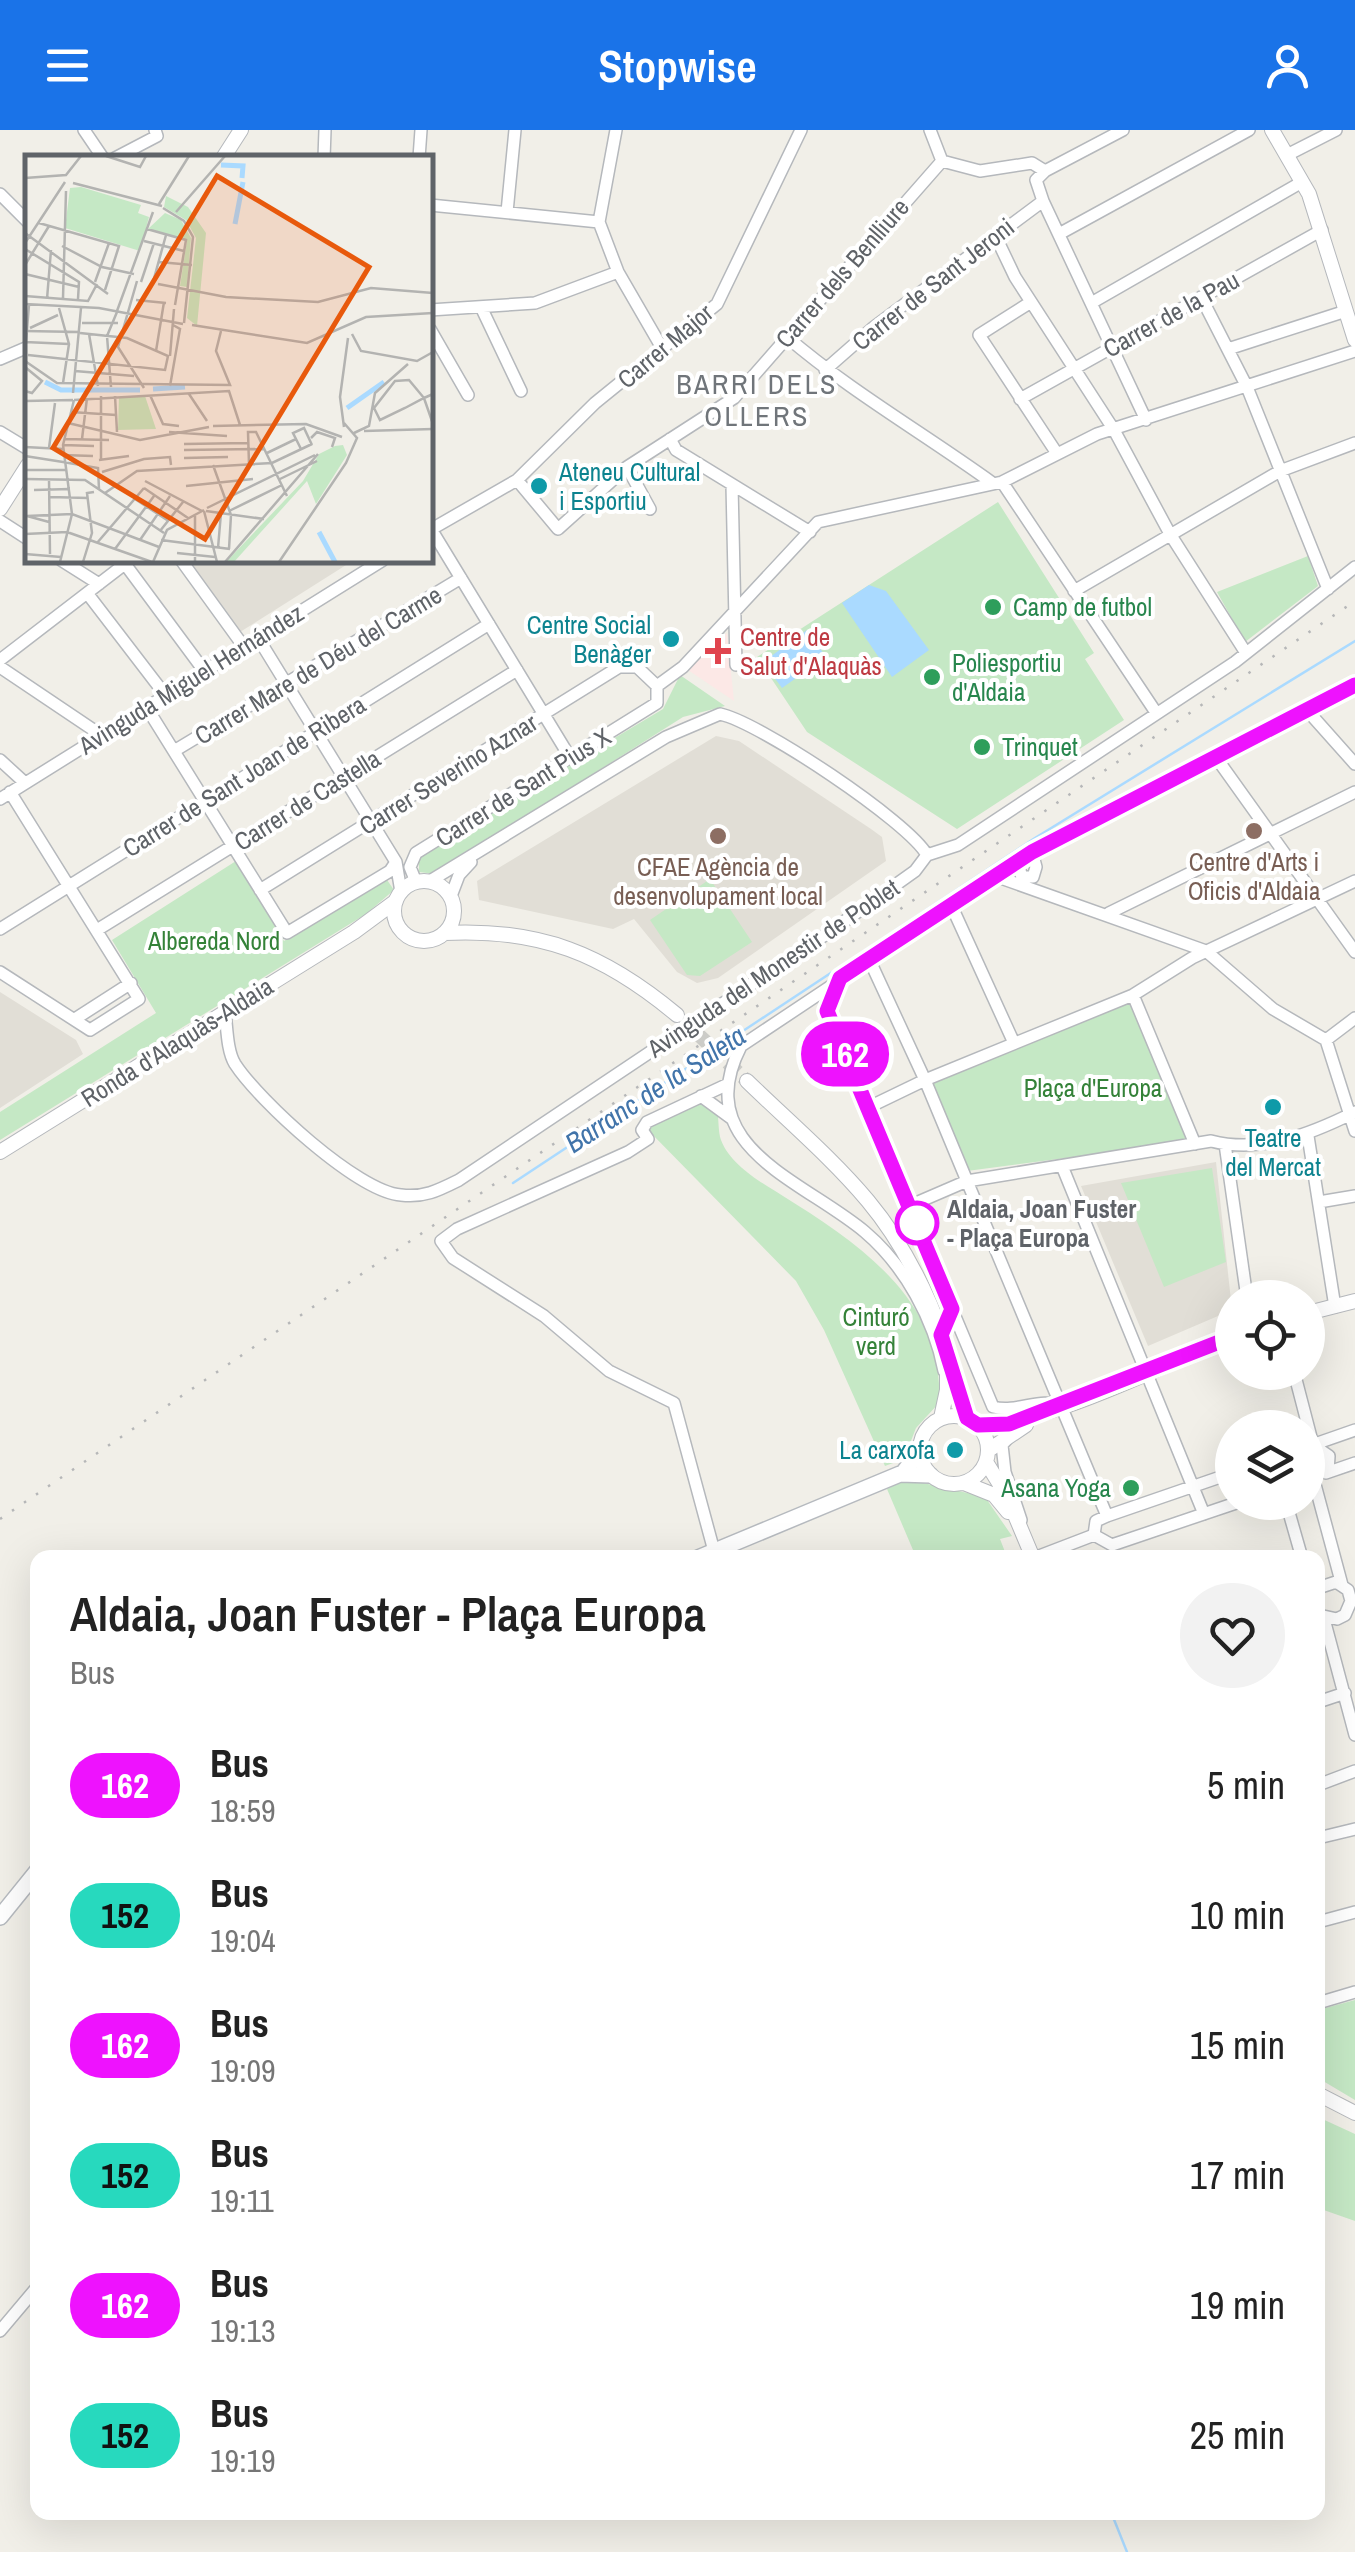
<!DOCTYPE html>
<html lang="en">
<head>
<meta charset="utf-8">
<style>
	body { margin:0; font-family:"Archivo Narrow",sans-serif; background:#f2f2f2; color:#222; height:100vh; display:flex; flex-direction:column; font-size:38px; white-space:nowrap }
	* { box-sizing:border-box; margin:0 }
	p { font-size:32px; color:#767676 }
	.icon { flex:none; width:55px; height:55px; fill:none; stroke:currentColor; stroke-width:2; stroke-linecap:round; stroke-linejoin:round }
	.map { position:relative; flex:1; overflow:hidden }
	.sheet { position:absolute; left:30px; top:1420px; width:1295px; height:970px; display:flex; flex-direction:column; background:#fff; border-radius:20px; box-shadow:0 10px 40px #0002 }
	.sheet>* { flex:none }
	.badge { padding:0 20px; border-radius:32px; font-size:35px; line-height:65px }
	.fabs { position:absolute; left:1215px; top:1150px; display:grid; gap:20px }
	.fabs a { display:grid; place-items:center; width:110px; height:110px; border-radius:50%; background:#fff; box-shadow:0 10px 40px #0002; font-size:50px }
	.map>.badge { position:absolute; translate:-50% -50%; box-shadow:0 0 0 5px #fff }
	.round { display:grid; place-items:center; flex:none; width:105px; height:105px; border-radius:52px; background:#f2f2f2 }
	.head { display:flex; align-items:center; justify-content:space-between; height:170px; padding:0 40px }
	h1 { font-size:48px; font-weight:600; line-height:75px }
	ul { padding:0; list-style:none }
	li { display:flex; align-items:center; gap:30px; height:130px; padding:0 40px }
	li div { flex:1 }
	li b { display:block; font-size:38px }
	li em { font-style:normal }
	li .badge { min-width:110px; font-weight:700; text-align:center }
	header { display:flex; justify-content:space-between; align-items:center; height:130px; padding:0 40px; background:#1a73e8; color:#fff; font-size:45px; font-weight:600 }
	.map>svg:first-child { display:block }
	.education { fill:#e1ded6 }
	.medical { fill:#fce8e6 }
	.green { fill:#c5e8c5 }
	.water { fill:#aadaff }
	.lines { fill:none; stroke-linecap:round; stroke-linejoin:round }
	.stream { stroke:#aadaff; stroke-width:2.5 }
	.tertiary-tunnel { stroke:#ccccc8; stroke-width:14; stroke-dasharray:14 7; stroke-linecap:butt }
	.minor-casing { stroke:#b5b8bc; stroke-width:14 }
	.tertiary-casing { stroke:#b5b8bc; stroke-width:16 }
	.secondary-casing { stroke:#b6babf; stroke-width:18 }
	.minor { stroke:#fff; stroke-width:11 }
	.tertiary { stroke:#fff; stroke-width:14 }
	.secondary { stroke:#fff; stroke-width:15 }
	.rail { stroke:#b6b7b8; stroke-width:2.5; stroke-dasharray:2.5 12; stroke-linecap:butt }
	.line-casing { stroke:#fff; stroke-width:22 }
	.line { stroke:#ee12fe; stroke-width:15 }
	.culture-dot { fill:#0f9aa8; stroke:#fff; stroke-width:4 }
	.leisure-dot { fill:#2e9e5b; stroke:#fff; stroke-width:4 }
	.health-dot { fill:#e0444e; stroke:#fff; stroke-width:4 }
	.education-dot { fill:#8d6e63; stroke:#fff; stroke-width:4 }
	.stop-dot { fill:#fff; stroke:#ee12fe; stroke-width:5 }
	.labels { text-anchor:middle; stroke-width:8; stroke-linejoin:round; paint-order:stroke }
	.street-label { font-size:25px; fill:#5f6368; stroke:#fff }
	.culture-label { font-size:25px; fill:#0d838f; stroke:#fff; text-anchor:end }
	.leisure-label { font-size:25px; fill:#27864d; stroke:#fff; text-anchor:start }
	.health-label { font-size:25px; fill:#be3a42; stroke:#fff; text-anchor:start }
	.education-label { font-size:25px; fill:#785e54; stroke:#fff }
	.park-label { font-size:25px; fill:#348238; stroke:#fff }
	.stop-label { font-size:25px; font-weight:bold; fill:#5f6368; stroke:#fff; text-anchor:start }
	.neighbourhood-label { font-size:28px; letter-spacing:2.5px; fill:#70757a; stroke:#fff }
	.water-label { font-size:28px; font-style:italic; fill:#4174aa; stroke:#fff }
	.inset-river { fill:none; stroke:#aadaff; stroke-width:5 }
	.inset-road { fill:none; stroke:#b3b3b1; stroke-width:2.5 }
	.view { fill:#e8590c; fill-opacity:0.15; stroke:#e8590c; stroke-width:5 }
	.inset-edge { fill:none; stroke:#5f6368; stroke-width:5 }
</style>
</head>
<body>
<header><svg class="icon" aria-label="menu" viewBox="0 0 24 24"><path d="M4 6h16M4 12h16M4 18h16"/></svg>Stopwise<svg class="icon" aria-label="person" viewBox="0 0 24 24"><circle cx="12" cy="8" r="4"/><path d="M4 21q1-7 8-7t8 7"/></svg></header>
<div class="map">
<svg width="1355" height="2422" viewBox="0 0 1355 2422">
	<rect width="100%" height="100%" fill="#f1efe8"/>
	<path class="education" d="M188 430H354L240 502Z
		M716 606 739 611 871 699 882 707 886 731 718 848 697 853 677 842 634 789 613 799 479 770 477 751Z
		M0 862 76 910 83 924 0 978Z
		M1216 1032 1232 1180 1148 1216 1081 1056Z"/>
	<path class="medical" d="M727 503 734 571 688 540Z"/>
	<path class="green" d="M998 372 1094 523 1085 529 1124 590 957 699 807 602 757 527Z
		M1308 426 1318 456 1245 512 1217 462Z
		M680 545 725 576 683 587 435 744 419 742V726L426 721 663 579Z
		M236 731 284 811 377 751 385 747 394 760 366 784 0 1010V982L156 883 112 810Z
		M710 749 752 812 700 846 687 845 650 790Z
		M1129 871 1187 1012 967 1041 930 955Z
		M696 971 717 980C719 989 718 1002 721 1010 731 1036 761 1052 783 1066 860 1114 945 1171 939 1273L916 1298 904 1329 885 1336 824 1200 796 1151 647 999Z
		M1212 1038 1226 1132 1164 1157 1121 1053Z
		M906 1349 985 1367 1012 1406 1000 1409 1007 1427H916L887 1359Z
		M1355 1870V1970L1318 1948V1880Z
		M1318 1987 1355 2004V2091L1318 2078Z"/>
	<path class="water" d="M869 455 886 461 929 520 892 547 842 473Z
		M807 500 826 527 782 558 763 532Z"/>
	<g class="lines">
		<path class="stream" d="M513 1053 1035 708 1355 511
			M1111 2382 1127 2422"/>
		<path class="tertiary-tunnel" d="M682 889 747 951"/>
		<defs>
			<path id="minor" d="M84 0 103 28
				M930 0 942 31 980 41 1032 33 1045 41 1123 0
				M1287 25 1336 0
				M115 28 157 6 155 0
				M324 28 325 0
				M419 28 421 0
				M1045 41 1036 50 1043 71 1146 290
				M0 64 28 92
				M430 75 599 92
				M507 82 515 0
				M599 92 618 142 662 218
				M599 92 616 0
				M1059 104 1249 0
				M995 105 1015 147 1114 300 1170 404 1246 523
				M1201 167 1247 257 1328 459
				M1031 172 979 205 1056 322
				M1093 172 1302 52
				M481 177 521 261
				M430 180 535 173 618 142
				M430 199 468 265
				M787 207C850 261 923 303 991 352
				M1228 219 1346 181
				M0 229 28 217
				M825 240 874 197 1043 71
				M1020 269 1322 100
				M0 302 28 319
				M670 309 676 320 810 402
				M627 337 650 379
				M517 350 558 399 627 337 734 268 942 31
				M1002 352 1155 581
				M732 355 736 535
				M0 391 28 409
				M431 399 571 629
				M430 400 517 350 595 273 717 174 801 0
				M61 430 99 454
				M181 430 244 517
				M125 434 205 542
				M1074 461 1280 341 1355 313
				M87 463 166 566
				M258 508 396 732 401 762
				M0 530 130 430
				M0 537 101 605
				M657 556 683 537 818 392 1002 352 1097 304 1355 221
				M147 578 287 803 390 741 396 732
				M1306 579 1355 634
				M174 621 461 448
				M1215 626 1355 822
				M0 630 24 652
				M0 669 383 430
				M1017 731 1022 747H1033L1036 737 1032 722
				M995 746 1206 821 1273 879 1326 910 1355 1001
				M430 751 666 607 720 584C759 592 909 692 927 725
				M1355 751 1192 828 1133 865 925 950 967 1051 1211 1011C1261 1024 1311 1004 1355 982
				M416 752 410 737 416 723 657 573V556
				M260 760 619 537H637L657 556
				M451 766 459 745 471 732
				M952 777 1014 913
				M1109 783 1355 662
				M0 799 489 494
				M97 800 517 540
				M0 842 90 900 139 869 10 662
				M837 853 827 881 993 1277C1018 1283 1040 1267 1062 1276
				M1133 865 1195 1014
				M225 882C227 898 227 921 235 934 259 971 358 1062 401 1065 424 1068 439 1060 459 1050L828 803 915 741 927 725 958 715 1235 532 1355 437
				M75 889 131 853
				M1326 910 1355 888
				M701 966 731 988
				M867 978 925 950 869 829
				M1308 1006 1335 1177
				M1225 1014 1247 1168
				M1062 1036 1204 1384
				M1319 1072 1355 1066
				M909 1076 967 1051 1107 1386
				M944 1241C934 1189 905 1136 865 1102 803 1050 689 1017 741 916L1032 722 1355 555
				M1294 1242 1313 1315 1329 1326 1328 1342
				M1007 1309 1002 1315 1005 1342 1021 1390
				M1312 1315 1355 1300
				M1326 1343 1355 1333
				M1313 1347 1342 1455
				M1286 1372 1302 1428
				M1094 1405 1096 1391 1107 1386 1232 1343
				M1094 1405 1112 1415 1239 1372
				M714 1421 674 1273 609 1241 544 1186 453 1128 441 1111 457 1099 628 1022 648 1009 642 1000 647 992 726 955
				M1034 1428 1094 1405
				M1318 1458 1336 1452 1348 1460 1351 1471 1345 1485 1337 1489 1319 1485
				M1324 1489 1355 1605
				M1318 1572 1345 1563
				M1318 1655 1355 1641
				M1318 1708 1355 1699
				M1318 1792 1355 1782
				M1318 1873 1355 1862
				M0 2201 38 2156"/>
			<path id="tertiary" d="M1272 0 1309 64 1355 210
				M223 28 241 0
				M0 379 28 335
				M394 781a30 30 0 1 1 60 0a30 30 0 1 1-60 0Z
				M444 803C540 798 604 824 677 885
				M747 951C787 990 832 1028 868 1071 918 1131 950 1212 967 1288
				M0 1022 354 802 396 771
				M1308 1183 1355 1171
				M920 1320a34 34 0 1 1 68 0a34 34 0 1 1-68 0Z
				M941 1288 947 1260V1229
				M978 1295C1055 1292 1159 1236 1232 1207
				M989 1320 1026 1295
				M986 1332 1007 1366 1033 1428
				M964 1353 994 1365 1008 1382
				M1318 1964 1355 1983"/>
			<path id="secondary" d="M903 1343 919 1322
				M698 1428 900 1344 930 1345
				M0 1787 38 1740"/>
		</defs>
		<use href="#minor" class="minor-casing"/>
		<use href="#tertiary" class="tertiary-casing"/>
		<use href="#secondary" class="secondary-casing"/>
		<use href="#minor" class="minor"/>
		<use href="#tertiary" class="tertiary"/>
		<use href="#secondary" class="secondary"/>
		<path class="rail" d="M0 1389 1355 471"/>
	</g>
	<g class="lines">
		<defs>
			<path id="line" d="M1232 1207 1009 1294 978 1295 967 1288 941 1205 952 1179 827 881 840 848 1032 722 1355 555"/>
		</defs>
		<use href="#line" class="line-casing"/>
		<use href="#line" class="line"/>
	</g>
	<g class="culture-dot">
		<circle cx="539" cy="356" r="10"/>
		<circle cx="671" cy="509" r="10"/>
		<circle cx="1273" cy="977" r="10"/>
		<circle cx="955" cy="1320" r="10"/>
	</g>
	<g class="leisure-dot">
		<circle cx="993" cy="477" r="10"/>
		<circle cx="932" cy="547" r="10"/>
		<circle cx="982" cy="617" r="10"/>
		<circle cx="1131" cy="1358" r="10"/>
	</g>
	<path class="health-dot" d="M713 506h10v10h10v10h-10v10h-10v-10h-10v-10h10z"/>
	<g class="education-dot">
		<circle cx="1254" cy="701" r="10"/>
		<circle cx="718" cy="706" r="10"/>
	</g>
	<circle class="stop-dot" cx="917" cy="1093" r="20"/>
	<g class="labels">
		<g class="street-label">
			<text transform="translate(842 143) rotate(-49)" y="9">Carrer dels Benlliure</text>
			<text transform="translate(933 154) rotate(-38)" y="9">Carrer de Sant Jeroni</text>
			<text transform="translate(1171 184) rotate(-29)" y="9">Carrer de la Pau</text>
			<text transform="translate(665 216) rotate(-40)" y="9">Carrer Major</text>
			<text transform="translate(318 535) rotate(-31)" y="9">Carrer Mare de Déu del Carme</text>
			<text transform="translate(191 549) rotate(-32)" y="9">Avinguda Miguel Hernández</text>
			<text transform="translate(448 644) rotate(-32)" y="9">Carrer Severino Aznar</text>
			<text transform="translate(244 646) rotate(-32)" y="9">Carrer de Sant Joan de Ribera</text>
			<text transform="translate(523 657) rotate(-32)" y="9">Carrer de Sant Pius X</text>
			<text transform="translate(307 670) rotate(-32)" y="9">Carrer de Castella</text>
			<text transform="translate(773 838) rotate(-34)" y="9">Avinguda del Monestir de Poblet</text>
			<text transform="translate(177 912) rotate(-32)" y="9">Ronda d'Alaquàs-Aldaia</text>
		</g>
		<g class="culture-label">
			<text x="559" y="351" text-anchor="start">Ateneu Cultural<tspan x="559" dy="29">i Esportiu</tspan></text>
			<text x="651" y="504">Centre Social<tspan x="651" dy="29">Benàger</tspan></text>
			<text x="1273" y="1017" text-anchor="middle">Teatre<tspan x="1273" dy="29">del Mercat</tspan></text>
			<text x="935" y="1329">La carxofa</text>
		</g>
		<g class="leisure-label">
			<text x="1013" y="486">Camp de futbol</text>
			<text x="952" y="542">Poliesportiu<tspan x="952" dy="29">d'Aldaia</tspan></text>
			<text x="1002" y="626">Trinquet</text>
			<text x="1111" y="1367" text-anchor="end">Asana Yoga</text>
		</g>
		<g class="health-label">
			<text x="740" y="516">Centre de<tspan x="740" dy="29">Salut d'Alaquàs</tspan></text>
		</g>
		<g class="education-label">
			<text x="1254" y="741">Centre d'Arts i<tspan x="1254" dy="29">Oficis d'Aldaia</tspan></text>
			<text x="718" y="746">CFAE Agència de<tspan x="718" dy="29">desenvolupament local</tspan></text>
		</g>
		<g class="park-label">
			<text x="214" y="820">Albereda Nord</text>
			<text x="1093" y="967">Plaça d'Europa</text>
			<text x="876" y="1196">Cinturó<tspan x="876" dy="29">verd</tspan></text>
		</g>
		<g class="stop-label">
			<text x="947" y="1088">Aldaia, Joan Fuster<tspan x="947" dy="29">- Plaça Europa</tspan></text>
		</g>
		<g class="neighbourhood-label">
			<text x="757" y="264">BARRI DELS<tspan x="757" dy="32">OLLERS</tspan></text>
		</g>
		<g class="water-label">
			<text transform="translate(655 959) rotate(-33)" y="10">Barranc de la Saleta</text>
		</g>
	</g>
	<g transform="translate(25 25)">
		<rect width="408" height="408" fill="#f1efe8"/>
		<path d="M56 32 116 50 113 58 124 62 115 96 40 73 45 33ZM141 41 163 52 181 78 172 171 162 163 171 83 161 65 139 52ZM140 58 156 65 166 83 162 132 155 131 162 85 123 74ZM120 241 131 274 93 275 94 242ZM310 291 318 290 322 300 291 349 282 326 209 407H201L278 326 294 299Z" fill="#c5e8c5"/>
		<path class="inset-river" d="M196 10 218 11 217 23M210 69 218 27M20 227 36 235H115M128 234 160 232M322 253 359 227M294 377 310 407"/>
		<path class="inset-road" d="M81 1 115 12 121 1M0 23 41 20 56 1M48 28 137 51M134 49 164 1M138 53 159 66 168 82 159 168M151 57 200 1M14 68 94 91 80 135M122 74 161 85 150 150M0 78 83 139M119 86 159 96M0 88 40 27M37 91 77 112 109 119M0 94 54 127 53 144M134 107 167 110M0 110 24 71M0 119 54 132M112 126 93 192 119 233M70 127 84 88M116 127 129 88M128 127 141 80M133 129 201 142 293 147 346 133 408 138M0 141 63 146 72 129M38 143 41 36M22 144 26 95M111 145 141 148M0 149 74 153 158 169M34 153 44 189 38 228M92 156 128 57M57 168H93M167 170 282 188 341 162 408 158M5 173 33 160M0 176 55 177M64 179 73 231M327 179 336 196 392 206 408 197M0 187 44 189M131 196 139 147M0 199 4 150M3 200 140 215 143 201 102 183 55 178M145 201 149 154M0 206 32 228 205 230 191 196 196 176M0 212 17 226 7 238 0 236M50 216 109 221M145 231 155 174 148 170M86 232 82 181 92 157M48 238 56 153M164 239 182 266M408 239 399 243 380 253 355 265 349 253 370 226 384 225 399 243 400 246 408 269M125 240 138 269 154 271M76 241V305M90 241 92 277M49 245 204 236 215 270M0 246 48 245M46 257 91 260M43 268 115 285 184 272M188 271 281 269 317 282M319 272 315 242 323 183M339 276 408 274M144 277 202 281M329 278 344 271 350 238 383 209M286 283 292 277 310 283 307 292M39 284 84 285M57 284 62 243M159 289 223 288M38 290 69 291M0 292 38 294M24 293 30 248M276 294 268 278 279 273 287 290M159 295 240 294M242 298 271 284M37 300 68 301M0 301 38 307M159 303 203 302M74 305 104 301M38 307 73 313 74 334M224 309 223 277H231L262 341M188 310 206 360 204 394M0 315H41M77 317 119 304 145 302 146 310M0 324 60 325 139 378M24 324 25 399M255 324 292 306M120 326 177 356M161 331 228 324M119 333 163 363M9 335 45 334M80 338 112 316 247 308 287 289M25 342 63 343M110 344 142 365M182 353 290 300M179 356 192 407M181 356 239 364M204 356 257 330M24 367 2 361 47 359 134 392M135 376 158 347M42 377 127 407M0 379 42 377M115 385 145 341M136 385 205 394M72 388 119 333M193 393 196 358M90 394 129 341M152 398 190 402M0 399 36 402M35 407 47 359 38 290 49 245M58 407 67 378 62 338 69 337M128 407 142 375 179 355M170 407V360M200 407 293 299M254 407 321 308 332 283 319 268"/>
		<path class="view" d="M192 21 344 112 180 384 28 293Z"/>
		<rect width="408" height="408" class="inset-edge"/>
	</g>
</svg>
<div class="fabs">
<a><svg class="icon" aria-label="locate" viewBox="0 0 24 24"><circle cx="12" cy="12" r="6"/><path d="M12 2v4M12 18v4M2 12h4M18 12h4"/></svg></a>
<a><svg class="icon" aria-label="layers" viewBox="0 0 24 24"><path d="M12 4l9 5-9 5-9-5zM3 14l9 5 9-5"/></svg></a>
</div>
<b class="badge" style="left:845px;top:924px;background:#ee12fe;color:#fff">162</b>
<section class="sheet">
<div class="head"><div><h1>Aldaia, Joan Fuster - Plaça Europa</h1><p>Bus</p></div><a class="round"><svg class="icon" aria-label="heart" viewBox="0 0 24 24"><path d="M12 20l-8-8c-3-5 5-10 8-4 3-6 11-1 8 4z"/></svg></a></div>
<ul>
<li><span class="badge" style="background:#ee12fe;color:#fff">162</span><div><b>Bus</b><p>18:59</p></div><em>5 min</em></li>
<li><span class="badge" style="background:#27d9be;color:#111">152</span><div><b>Bus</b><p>19:04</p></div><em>10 min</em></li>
<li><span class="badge" style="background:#ee12fe;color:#fff">162</span><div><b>Bus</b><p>19:09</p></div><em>15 min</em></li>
<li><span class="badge" style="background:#27d9be;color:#111">152</span><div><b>Bus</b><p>19:11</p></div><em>17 min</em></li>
<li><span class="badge" style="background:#ee12fe;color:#fff">162</span><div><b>Bus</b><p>19:13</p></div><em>19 min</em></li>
<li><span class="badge" style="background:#27d9be;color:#111">152</span><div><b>Bus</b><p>19:19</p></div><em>25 min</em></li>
</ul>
</section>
</div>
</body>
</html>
